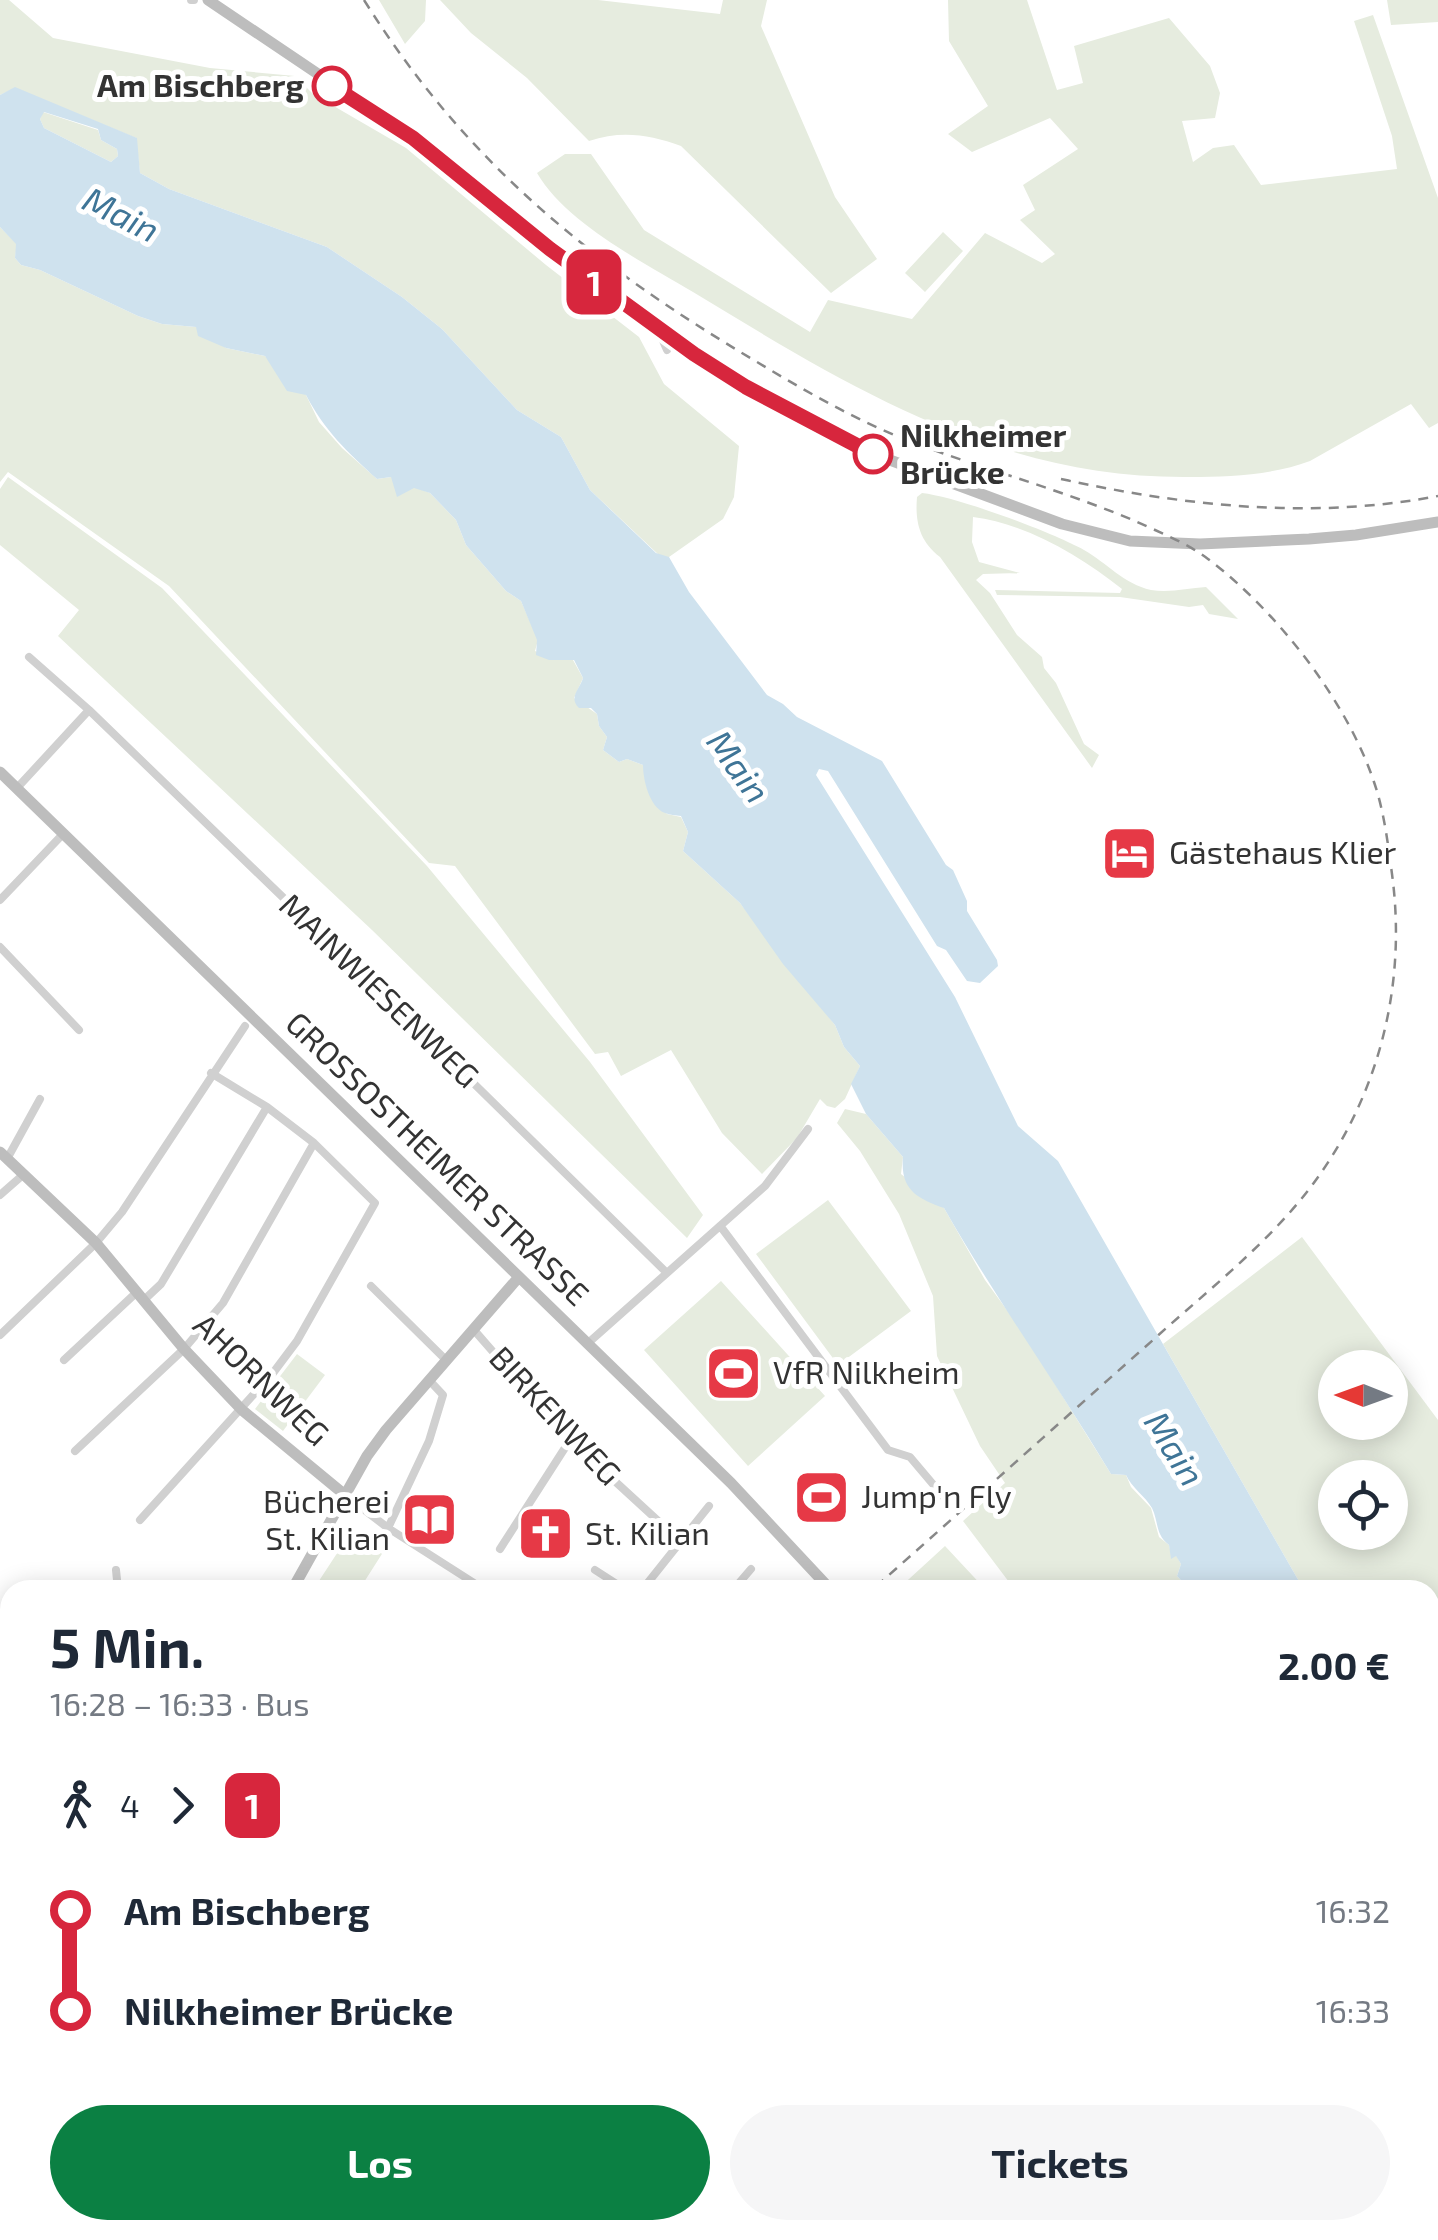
<!DOCTYPE html>
<html lang="de">
<head>
<meta charset="utf-8">
<style>
	body { margin:0; font-family:"Exo 2",sans-serif; background:#f6f6f7; color:#1f2937; height:100vh; display:flex; flex-direction:column; font-size:38px; white-space:nowrap }
	* { box-sizing:border-box; margin:0 }
	p { font-size:32px; color:#747a83 }
	.icon { flex:none; width:55px; height:55px; fill:none; stroke:currentColor; stroke-width:2; stroke-linecap:round; stroke-linejoin:round }
	.map { position:relative; flex:1; overflow:hidden }
	.sheet { position:absolute; left:0px; top:1580px; width:1440px; height:660px; display:flex; flex-direction:column; background:#fff; border-radius:30px 30px 0 0; box-shadow:0 5px 25px #0003 }
	.sheet>* { flex:none }
	.badge { padding:0 20px; border-radius:15px; font-size:35px; line-height:65px }
	.needle { width:65px; rotate:271deg }
	.controls { position:absolute; left:1318px; top:1350px; display:grid; gap:20px }
	.controls a { display:grid; place-items:center; width:90px; height:90px; border-radius:50%; background:#fff; box-shadow:0 5px 25px #0003; font-size:50px }
	.map>.badge { position:absolute; translate:-50% -50%; box-shadow:0 0 0 5px #fff }
	.legs { display:flex; align-items:center; gap:15px; height:110px; padding:0 50px; font-size:32px }
	.legs p { margin-inline-start:auto }
	.overview { display:flex; align-items:center; justify-content:space-between; height:170px; padding:0 50px }
	h1 { font-size:55px; font-weight:700; line-height:75px }
	.primary-button { display:flex; gap:20px; margin-top:auto; padding:20px 50px }
	.primary-button a { flex:1; height:115px; border-radius:60px; background:#0b8043; color:#fff; font-size:40px; font-weight:700; line-height:115px; text-align:center }
	.primary-button a+a { background:#f6f6f7; color:#1f2937 }
	ul { padding:0 50px; list-style:none }
	li { display:flex; align-items:center; gap:35px; height:100px; font-size:38px }
	li i { display:grid; place-items:center; width:15px; height:100%; margin:0 12px; background:currentColor }
	li i::after { content:''; width:25px; height:25px; margin:-12px; border:8px solid; border-radius:50%; background:#fff }
	li p { margin-inline-start:auto }
	li:first-child i { background:linear-gradient(#0000 50%,currentColor 0) }
	li:last-child i { background:linear-gradient(currentColor 50%,#0000 0) }
	.map>svg:first-child { display:block }
	.green { fill:#e6ecdf; fill-rule:evenodd }
	.water { fill:#cfe2ee; fill-rule:evenodd }
	.lines { fill:none; stroke-linecap:round; stroke-linejoin:round }
	.street { stroke:#d0d0d0; stroke-width:8 }
	.secondary { stroke:#bdbdbd; stroke-width:11 }
	.rail { stroke:#888; stroke-width:2.5; stroke-dasharray:10 8; stroke-linecap:butt }
	.line-1-casing { stroke:#fff; stroke-width:22 }
	.line-1 { stroke:#d7263d; stroke-width:15 }
	.stop-1-dot { fill:#fff; stroke:#d7263d; stroke-width:5 }
	.labels { text-anchor:middle; stroke-width:10; stroke-linejoin:round; paint-order:stroke }
	.stop-label { font-size:32px; font-weight:bold; fill:#333; stroke:#fff; text-anchor:end }
	.poi-label { font-size:32px; fill:#333; stroke:#fff; text-anchor:start }
	.street-label { font-size:32px; fill:#333; stroke:#fff }
	.water-label { font-size:35px; font-style:italic; fill:#3f7597; stroke:#fff }
</style>
</head>
<body>
<div class="map">
<svg width="1438" height="2240" viewBox="0 0 1438 2240">
	<rect width="100%" height="100%" fill="#fff"/>
	<path class="green" d="M0 0H9L53 38 210 68 295 76 313 94 406 148 546 265 639 337 664 384 739 446 734 497 723 519 669 557H661L590 490 561 437 517 410 442 329 402 297 327 247 169 189 140 173 136 138 15 88 0 95Z
		M379 0H426L425 21 405 44Z
		M440 0H598L720 14 723 0H767L761 26 835 197 877 259 831 293 681 146C650 135 622 130 589 141L527 78 471 33Z
		M948 0H1027L1057 90 1083 83 1074 46 1169 18 1210 66 1220 93 1215 118 1182 121 1193 162 1213 148 1234 145 1261 185 1397 169 1392 136 1354 21 1373 15 1438 198V423L1429 428 1411 404 1310 461C1273 475 1229 477 1190 477 998 479 851 388 693 292 643 262 567 224 537 173L565 154H591L644 230 810 332 828 300 912 319 985 233 1042 263 1055 254 1020 220 1035 210 1023 185 1078 149 1050 118 972 152 948 134 988 106 949 41Z
		M1387 0H1438V22L1391 25Z
		M43 112 98 130 101 140 117 149 118 156 111 162 44 128 40 119Z
		M0 227 17 244 15 258 21 265 40 270 138 316 162 324 196 327 226 348 265 356 306 395 319 422 342 448 377 479 391 477 430 493 456 520 466 545 506 591 521 601 538 640 535 651 557 660H573L583 678 574 698 597 714 599 726 607 737 603 750 619 762 627 759 643 765 649 791 667 814 681 817 688 832 683 851 740 903 835 1025 844 1047 860 1066 845 1099 835 1108 827 1106 820 1099 797 1138 762 1174 722 1133 671 1050 621 1076 608 1052 595 1054 455 866 429 863 169 586 8 472 0 482Z
		M943 232 963 251 925 292 905 273Z
		M8 477 162 588 427 866 590 1062 703 1215 687 1238 372 930 58 636 79 610 0 545V489Z
		M922 493C958 497 1051 532 1084 550 1107 563 1124 584 1151 590 1170 593 1188 588 1206 587L1238 619 1209 614 1203 605 1189 607 1120 597 997 595 995 590 1120 593 1122 589C1080 556 1027 524 973 517L972 542 979 562 1020 573 983 574 976 580 990 593 1017 635 1042 657 1044 668 1056 683 1084 744 1099 755 1092 768 940 557C919 541 915 521 917 497Z
		M845 1109 866 1114 903 1157 901 1174 944 1208 985 1280 1020 1328 1111 1474 1126 1475 1131 1487 1151 1508 1159 1537 1169 1545 1172 1558 1176 1555 1181 1564 1177 1576 1190 1590H1015L963 1521 1005 1483 980 1446 937 1356 933 1296 899 1214 860 1151 837 1123Z
		M828 1200 911 1311 838 1365 756 1254Z
		M1302 1237 1438 1420V1799L1430 1787V1590H1304L1163 1344ZM1335 1368H1390V1422H1335ZM1335 1478H1390V1532H1335Z
		M721 1281 825 1396 748 1466 644 1350Z
		M297 1354 325 1375 283 1431 255 1409Z
		M347 1538 370 1553 378 1540 387 1546 359 1590H313Z
		M945 1546 986 1590H897Z
		M10 2048V2183L0 2175V2049Z
		M103 2230H1296L1304 2240H86Z"/>
	<path class="water" d="M15 87 137 138 140 173 169 189 327 247 402 297 442 329 517 410 561 437 590 490 656 553 669 557 689 592 767 695 783 704 797 717 882 761 946 865 953 870 967 901V911L997 960 998 966 980 983 967 981 946 950 937 946 828 771 819 769 816 775 955 997 1018 1126 1058 1161 1304 1590H1190L1177 1576 1181 1564 1176 1556 1171 1559 1169 1545C1155 1534 1159 1523 1152 1508 1145 1496 1132 1488 1126 1475L1111 1474C1057 1384 996 1299 944 1208 917 1198 900 1190 903 1157L866 1114 851 1084 860 1066 844 1047 835 1025 783 964 740 903 683 851 688 832 681 816C675 815 670 815 665 813 649 807 643 779 643 765L627 759 619 762 603 750 607 737 599 726 597 714 591 708H579C568 697 580 689 583 678L574 660H549L536 655 537 640 521 601 506 591 466 545 456 520 430 493 414 488 397 497 391 477 377 479C348 453 324 430 306 395L287 391 265 356 226 348 198 336 196 327 162 324 138 316 40 270 21 265 15 258 16 244 0 227V95ZM44 112 98 129 101 140 117 149 118 156 111 162 44 128 40 119Z
		M1430 1787 1438 1799V2068L1430 2063Z"/>
	<g class="lines">
		<path class="street" d="M191 0H194
			M657 327 667 350
			M29 657 89 710 354 966 667 1273
			M17 788 89 710
			M0 900 63 834
			M0 947 79 1030
			M7 1159 40 1099
			M0 1195 24 1174
			M721 1227 888 1450 910 1457 948 1502
			M371 1286 446 1360
			M144 1300 161 1284 267 1107
			M474 1330 570 1440 680 1541
			M0 1335 96 1243 122 1212 245 1026
			M587 1344 765 1186 808 1129
			M64 1360 137 1292
			M75 1451 184 1349 223 1303 314 1143
			M345 1495 388 1528 485 1590
			M140 1520 273 1373 297 1341 375 1203 314 1143 267 1107 211 1073
			M388 1528 429 1441 443 1395 429 1380
			M500 1549 570 1440
			M116 1570 118 1590
			M595 1570 626 1590
			M642 1590 709 1506
			M733 1590 751 1569"/>
		<path class="secondary" d="M208 0 413 138 551 249 694 354 746 387 871 453 1062 524 1130 541 1200 544 1309 539 1356 535 1438 522
			M0 772 731 1483 831 1590
			M0 1152 96 1243 184 1349 242 1410 345 1495
			M292 1590 367 1456 386 1430 518 1278
			M0 1808 10 1806
			M1318 2230 1326 2240"/>
		<path class="rail" d="M364 0C467 164 592 264 757 362 807 392 859 422 914 443 987 470 1062 490 1135 521 1159 532 1187 543 1208 559 1276 610 1347 701 1374 782 1384 811 1388 844 1392 874 1407 985 1379 1095 1313 1184 1269 1243 1207 1291 1153 1340 1059 1423 966 1507 872 1590
			M1061 479C1185 506 1312 520 1438 496
			M0 2038 10 2037
			M523 2230 524 2240"/>
	</g>
	<g class="lines">
		<defs>
			<path id="line-1" d="M332 86 413 138 550 249 694 354 746 387 873 454"/>
		</defs>
		<use href="#line-1" class="line-1-casing"/>
		<use href="#line-1" class="line-1"/>
	</g>
	<defs>
		<symbol id="hotel-square" viewBox="-11 -11 22 22"><rect x="-9" y="-9" width="18" height="18" rx="4" fill="#e63946" stroke="#fff"/><path d="M-6-4.5h1.5V1H6V5H4.5V3h-9V5H-6ZM-4 0a1.8 1.8 0 1 1 3.6 0ZM.5 0V-2.5h3Q6-2.5 6 0Z" fill="#fff"/></symbol>
		<symbol id="stadium-square" viewBox="-11 -11 22 22"><rect x="-9" y="-9" width="18" height="18" rx="4" fill="#e63946" stroke="#fff"/><path d="M0-5a6.5 5 0 1 0 0 10a6.5 5 0 1 0 0-10ZM-3.5-1.8h7v3.6h-7Z" fill="#fff"/></symbol>
		<symbol id="library-square" viewBox="-11 -11 22 22"><rect x="-9" y="-9" width="18" height="18" rx="4" fill="#e63946" stroke="#fff"/><path d="M-6-4Q-3-5.5-.7-3.5V5Q-3 3-6 4ZM6-4Q3-5.5 .7-3.5V5Q3 3 6 4Z" fill="#fff"/></symbol>
		<symbol id="church-square" viewBox="-11 -11 22 22"><rect x="-9" y="-9" width="18" height="18" rx="4" fill="#e63946" stroke="#fff"/><path d="M-1.2-6h2.4v3.5h3.3v2.4h-3.3V6h-2.4V-.1h-3.3v-2.4h3.3Z" fill="#fff"/></symbol>
	</defs>
	<g fill-rule="evenodd">
		<use href="#hotel-square" x="1098" y="822" width="63" height="63"/>
		<use href="#stadium-square" x="702" y="1342" width="63" height="63"/>
		<use href="#stadium-square" x="790" y="1466" width="63" height="63"/>
		<use href="#library-square" x="398" y="1488" width="63" height="63"/>
		<use href="#church-square" x="514" y="1502" width="63" height="63"/>
	</g>
	<g class="stop-1-dot">
		<circle cx="332" cy="86" r="18"/>
		<circle cx="873" cy="454" r="18"/>
	</g>
	<g class="labels">
		<g class="stop-label">
			<text x="304" y="97">Am Bischberg</text>
			<text x="900" y="447" text-anchor="start">Nilkheimer<tspan x="900" dy="37">Brücke</tspan></text>
		</g>
		<g class="poi-label">
			<text x="1169" y="864">Gästehaus Klier</text>
			<text x="773" y="1384">VfR Nilkheim</text>
			<text x="861" y="1508">Jump'n Fly</text>
			<text x="390" y="1513" text-anchor="end">Bücherei<tspan x="390" dy="37">St. Kilian</tspan></text>
			<text x="585" y="1545">St. Kilian</text>
		</g>
		<g class="street-label">
			<text transform="translate(379 991) rotate(44)" y="11">MAINWIESENWEG</text>
			<text transform="translate(437 1159) rotate(44)" y="11">GROSSOSTHEIMER STRASSE</text>
			<text transform="translate(261 1380) rotate(44)" y="11">AHORNWEG</text>
			<text transform="translate(555 1416) rotate(47)" y="11">BIRKENWEG</text>
		</g>
		<g class="water-label">
			<text transform="translate(121 215) rotate(27)" y="12">Main</text>
			<text transform="translate(738 767) rotate(54)" y="12">Main</text>
			<text transform="translate(1174 1449) rotate(58)" y="12">Main</text>
		</g>
	</g>
</svg>
<div class="controls">
<a><svg class="needle" viewBox="-14 -14 28 28"><path d="M0-13l5 13h-10z" fill="#e53935"/><path d="M0 13l5-13h-10z" fill="#747a83"/></svg></a>
<a><svg class="icon" aria-label="locate" viewBox="0 0 24 24"><circle cx="12" cy="12" r="6"/><path d="M12 2v4M12 18v4M2 12h4M18 12h4"/></svg></a>
</div>
<b class="badge" style="left:594px;top:282px;background:#d7263d;color:#fff">1</b>
<section class="sheet">
<div class="overview"><div><h1>5 Min.</h1><p>16:28 – 16:33 · Bus</p></div><b>2.00 €</b></div>
<div class="legs"><svg class="icon" aria-label="walk" viewBox="0 0 24 24"><circle cx="13" cy="4" r="2"/><path d="M13 8l-2 6 4 7M11 14l-3 7M7 12l3-4h3l4 4"/></svg>4<svg class="icon" aria-label="forward" viewBox="0 0 24 24"><path d="M9 5l7 7-7 7"/></svg><b class="badge" style="background:#d7263d;color:#fff">1</b></div>
<ul>
<li><i style="color:#d7263d"></i><b>Am Bischberg</b><p>16:32</p></li>
<li><i style="color:#d7263d"></i><b>Nilkheimer Brücke</b><p>16:33</p></li>
</ul>
<div class="primary-button"><a>Los</a><a>Tickets</a></div>
</section>
</div>
</body>
</html>
